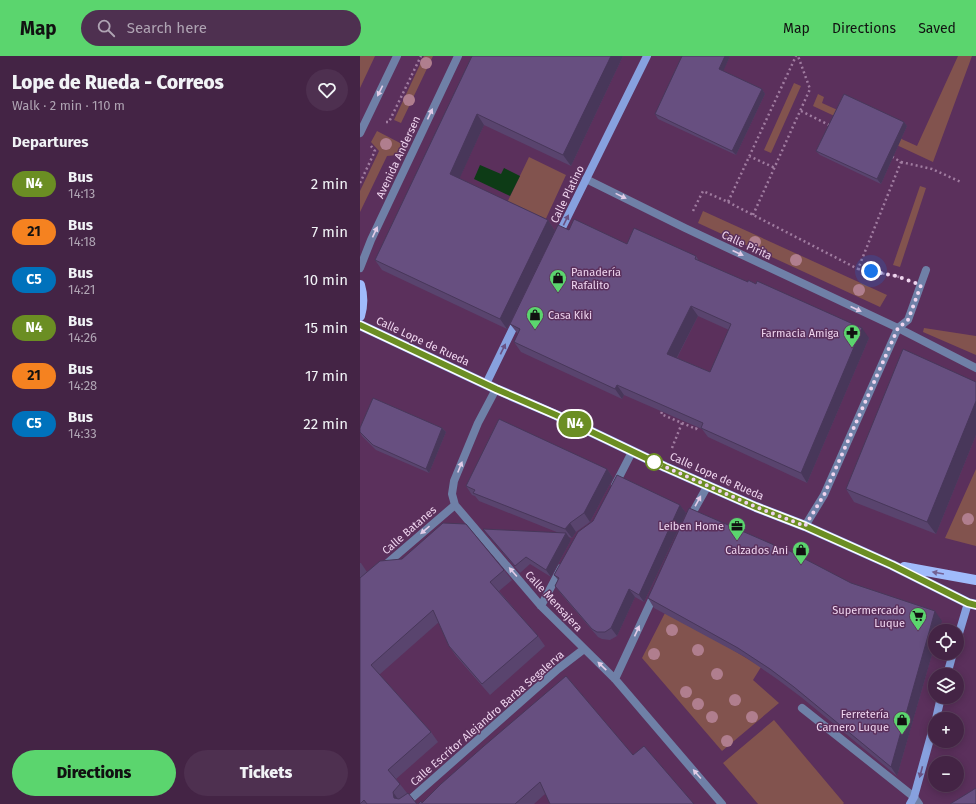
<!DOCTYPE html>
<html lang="en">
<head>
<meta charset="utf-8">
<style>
	body { margin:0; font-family:"Fira Sans",sans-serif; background:#4e3050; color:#f1f3f6; height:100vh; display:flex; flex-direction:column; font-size:15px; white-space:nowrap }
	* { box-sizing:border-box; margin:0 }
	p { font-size:13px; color:#afa4b3 }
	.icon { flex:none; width:22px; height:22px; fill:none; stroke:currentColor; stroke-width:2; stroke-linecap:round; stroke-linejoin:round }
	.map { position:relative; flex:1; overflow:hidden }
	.drawer { display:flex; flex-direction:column; background:#442445; width:360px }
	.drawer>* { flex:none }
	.badge { padding:0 8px; border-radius:13px; font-size:14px; line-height:26px }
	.controls { position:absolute; left:568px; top:568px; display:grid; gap:8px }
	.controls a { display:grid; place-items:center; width:36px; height:36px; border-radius:50%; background:#442445; box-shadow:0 2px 10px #0003,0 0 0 1px #5c415e; font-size:20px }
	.you { position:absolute; width:20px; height:20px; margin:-10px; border:3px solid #fff; border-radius:50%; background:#1a73e8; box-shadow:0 0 0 6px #1a73e833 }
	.map>.badge { position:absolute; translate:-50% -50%; box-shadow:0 0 0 2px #fff }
	h2 { padding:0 12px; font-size:15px; line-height:36px }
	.round { display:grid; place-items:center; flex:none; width:42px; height:42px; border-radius:21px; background:#4e3050 }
	.head { display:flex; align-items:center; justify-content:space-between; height:68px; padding:0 12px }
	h1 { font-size:19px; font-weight:800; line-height:30px }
	.button { display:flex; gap:8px; margin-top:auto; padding:8px 12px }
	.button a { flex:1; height:46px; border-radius:24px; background:#5bd56e; color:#111; font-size:16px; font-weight:800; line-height:46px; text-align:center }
	.button a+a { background:#4e3050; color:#f1f3f6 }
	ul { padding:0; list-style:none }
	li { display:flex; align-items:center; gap:12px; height:48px; padding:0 12px }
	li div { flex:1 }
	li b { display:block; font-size:15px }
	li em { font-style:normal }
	li .badge { min-width:44px; font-weight:700; text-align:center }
	header { display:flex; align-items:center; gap:24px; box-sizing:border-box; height:56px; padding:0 20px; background:#5bd56e; color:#111 }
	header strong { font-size:19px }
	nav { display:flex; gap:22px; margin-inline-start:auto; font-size:14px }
	.search { width:280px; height:36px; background:#4e3050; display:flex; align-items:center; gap:10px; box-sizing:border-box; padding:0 14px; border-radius:22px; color:#afa4b3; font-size:15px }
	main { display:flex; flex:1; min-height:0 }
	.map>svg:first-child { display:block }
	.green { fill:#82534e }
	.water { fill:#0d3b16 }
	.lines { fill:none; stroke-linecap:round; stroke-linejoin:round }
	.path { stroke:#a07ca0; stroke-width:2.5; stroke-dasharray:2 3; stroke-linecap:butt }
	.lane { stroke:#6f80a7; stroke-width:8 }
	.street { stroke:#6f80a7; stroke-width:8 }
	.secondary { stroke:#87a1df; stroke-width:8 }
	.primary { stroke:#a0bbfb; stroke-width:10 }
	.tree { fill:#b07e8e }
	.wall { fill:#59446e; fill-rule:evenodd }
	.shaded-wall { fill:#48375a }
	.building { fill:#674f80; stroke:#48375a; fill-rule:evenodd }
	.oneway { fill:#e2cce8 }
	.oneway2 { fill:#685283 }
	.oneway3 { fill:#736194 }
	.line-casing { stroke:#fff; stroke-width:9 }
	.line { stroke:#6b8e23; stroke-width:6 }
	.walk { stroke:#efd5ef; stroke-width:4; stroke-dasharray:0 7.2 }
	.stop-dot { fill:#fff; stroke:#6b8e23; stroke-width:2 }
	.labels { text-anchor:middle; stroke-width:3; stroke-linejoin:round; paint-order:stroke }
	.street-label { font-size:11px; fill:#efd5ef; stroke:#5b305c }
	.poi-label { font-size:11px; fill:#efd5ef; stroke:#5b305c; text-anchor:end }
</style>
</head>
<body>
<header>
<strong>Map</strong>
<div class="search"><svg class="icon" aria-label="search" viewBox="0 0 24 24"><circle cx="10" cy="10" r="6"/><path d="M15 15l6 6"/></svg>Search here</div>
<nav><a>Map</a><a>Directions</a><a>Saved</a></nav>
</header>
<main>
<section class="drawer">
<div class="head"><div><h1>Lope de Rueda - Correos</h1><p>Walk · 2 min · 110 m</p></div><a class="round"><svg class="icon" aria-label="heart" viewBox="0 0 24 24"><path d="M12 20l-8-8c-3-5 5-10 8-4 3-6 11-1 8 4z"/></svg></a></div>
<h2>Departures</h2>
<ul>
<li><span class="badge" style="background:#6b8e23;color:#fff">N4</span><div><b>Bus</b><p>14:13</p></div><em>2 min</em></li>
<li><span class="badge" style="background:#f58220;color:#111">21</span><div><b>Bus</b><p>14:18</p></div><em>7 min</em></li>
<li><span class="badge" style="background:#0072bc;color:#fff">C5</span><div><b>Bus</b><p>14:21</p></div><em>10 min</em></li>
<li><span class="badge" style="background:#6b8e23;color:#fff">N4</span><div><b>Bus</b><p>14:26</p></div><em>15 min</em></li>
<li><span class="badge" style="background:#f58220;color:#111">21</span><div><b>Bus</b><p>14:28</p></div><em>17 min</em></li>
<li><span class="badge" style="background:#0072bc;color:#fff">C5</span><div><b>Bus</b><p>14:33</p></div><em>22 min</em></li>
</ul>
<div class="button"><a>Directions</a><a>Tickets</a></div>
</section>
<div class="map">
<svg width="616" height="748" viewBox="0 0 616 748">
	<rect width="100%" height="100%" fill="#5b305c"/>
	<path class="green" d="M0 0H15L0 32Z
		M64 0H73L41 67 34 64Z
		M598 0H612L573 106 453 50 458 38 464 41 462 47 557 90Z
		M434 27 441 30 411 97 404 94Z
		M17 75 42 88 37 99 27 100 0 156V135L19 95 11 86Z
		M169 101 206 119 183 169 145 151Z
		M560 130 566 132 540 211 533 209Z
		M343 155 527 239 520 251 338 167Z
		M564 272 616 280V299L563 276Z
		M616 413V490L585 482Z
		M305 557 368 591 401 611 393 624 419 647 362 695 282 602Z
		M414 664 484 747 483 748H398L363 707Z"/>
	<path class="water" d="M120 109 141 118 144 112 160 120 150 140 114 123Z"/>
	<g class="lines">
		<path class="path" d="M441 55 471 70
			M26 66H29L61 0
			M389 100 415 112
			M541 106 572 113 601 126
			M0 127 15 95 11 90
			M368 146 498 213 541 106 531 100
			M333 155 343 135 368 146 436 0
			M393 159 450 33 438 0
			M498 213 536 220 543 222
			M302 356 301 358 336 373 337 371
			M312 392 322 367"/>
		<path class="lane" d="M538 272 548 264 566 214
			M442 652 554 741"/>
		<path class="street" d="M0 77 37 0
			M226 123 325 172 538 272 464 439 445 470
			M0 212 11 184 98 0
			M538 272 616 312
			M136 333 118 367 94 425 92 438 95 449 181 550 255 623 362 748
			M255 429 272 396
			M329 463 348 429
			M24 510 95 449
			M181 550 201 512
			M255 623 295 537
			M554 741 559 748
			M45 748 198 613 224 593"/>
		<path class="secondary" d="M198 180 287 0
			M126 328 157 264
			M597 584 608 547
			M587 619 593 597
			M576 663 581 641
			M550 748 554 741 575 665"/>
		<path class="primary" d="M0 229C3 239 3 250 0 260
			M0 269 136 333 196 359 305 411 396 451 445 470 532 509 608 547 616 549
			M544 511 616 524"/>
	</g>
	<g class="tree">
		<circle cx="66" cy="7" r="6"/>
		<circle cx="49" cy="44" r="6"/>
		<circle cx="26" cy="88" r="6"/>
		<circle cx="395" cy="186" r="6"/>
		<circle cx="436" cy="204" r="6"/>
		<circle cx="499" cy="234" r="6"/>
		<circle cx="608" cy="463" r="6"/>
		<circle cx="312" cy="574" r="6"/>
		<circle cx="338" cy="594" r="6"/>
		<circle cx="294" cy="598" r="6"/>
		<circle cx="357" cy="618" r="6"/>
		<circle cx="326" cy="636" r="6"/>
		<circle cx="375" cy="644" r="6"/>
		<circle cx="338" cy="648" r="6"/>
		<circle cx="352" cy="661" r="6"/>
		<circle cx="392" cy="661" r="6"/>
		<circle cx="367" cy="685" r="6"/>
	</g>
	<path class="wall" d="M112 0H263L211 110 124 69 99 123 188 164 195 175 147 273 22 214 15 204Z
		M370 0 363 15 402 33 405 38 376 99 298 63 295 58Z
		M544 66 547 70 521 128 460 99 456 95Z
		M209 174 267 188 336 200 339 205 509 282 447 427 348 381 342 373 264 339 262 343 161 296 154 286 158 278 150 268ZM338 260 369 274 350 316 317 302Z
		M616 326V379L576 478 494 446 486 433Z
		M82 372 86 376 69 417 16 394 2 380 0 376Z
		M247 413 253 422 230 466 216 476 212 482 208 481 211 484 191 521 170 508 160 517 128 479 123 473 199 477 119 445 115 440 112 439 106 430Z
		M320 449 326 457 284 546 275 541 257 580 250 584 242 583 238 581 201 538 195 530 198 524 194 519Z
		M0 507H1L7 516 144 514 152 524 139 535 178 580 185 590 130 639 96 600 89 590 79 566 19 619 71 676 78 686 36 723 47 737 57 748H0Z
		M491 527 582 565 575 575V588L537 720 441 641 417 623 385 601 294 552 288 542Z
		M273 699 334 748 185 738 174 748H58Z"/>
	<path class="shaded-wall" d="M251 0H263L211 110 203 99Z
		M365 0H370L362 18 359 13Z
		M402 33 405 38 376 99 372 95Z
		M117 58 124 69 97 128 90 118Z
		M544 66 547 70 521 128 517 123Z
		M188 164 195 175 147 273 140 263Z
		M331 250 338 260 314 307 307 298Z
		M502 272 509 282 447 427 441 417Z
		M257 329 264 339 262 343 255 333Z
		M616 345V379L576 478 567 466Z
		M82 372 86 376 69 417 66 413Z
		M247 413 253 422 230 466 224 457Z
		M320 449 326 457 284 546 279 539Z
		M210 467 216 476 212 482 205 473Z
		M206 477 211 484 191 521 186 514Z
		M269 533 275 541 257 580 251 572Z
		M575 555 582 565 579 575H575V588L537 720 531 711Z
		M33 736 40 746 34 742Z"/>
	<path class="building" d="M112 0H251L203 99 117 58 90 118 188 164 140 263 15 204Z
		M322 0H365L359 13 402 33 372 95 295 58Z
		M484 38 544 66 517 123 456 95Z
		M214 163 267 188 274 172 336 200 335 203 388 226V224L396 228 397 225 502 272 441 417 341 372 343 367 257 329 255 333 154 286 160 273 150 268 198 169 209 174ZM331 250 371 268 350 316 307 298Z
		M543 293 616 326V345L567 466 486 433Z
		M13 342 82 372 66 413 13 389 0 376V372Z
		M139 363 247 413 224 457 210 467 205 473 113 437 115 434 106 430Z
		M257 419 320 449 279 539 269 533 251 572 245 576H237L232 573 195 530 199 522 194 519 218 476 233 465Z
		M329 452 421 492 422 491 491 527 575 555 531 711 434 631 410 613 378 592 288 542Z
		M83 467 106 468 144 514 130 526 178 580 122 628 89 590 73 554 11 609 71 676 28 714 40 728 33 736 34 742 39 743 48 737 57 748H7L4 744 0 748V522L20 505 42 503Z
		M123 473 206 477 186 514 166 501 155 510Z
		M206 620 273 699 284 690 334 748H190L180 726 155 748H58L61 745 62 747 81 728 124 690Z
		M616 732V748H590L608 737Z"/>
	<defs><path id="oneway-solid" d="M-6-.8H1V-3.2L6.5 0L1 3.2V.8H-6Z"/></defs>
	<g class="oneway">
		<use href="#oneway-solid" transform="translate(20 35) rotate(116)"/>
		<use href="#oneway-solid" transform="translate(70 58) rotate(-65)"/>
		<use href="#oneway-solid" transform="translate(261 140) rotate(26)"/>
		<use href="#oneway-solid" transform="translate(15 176) rotate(-65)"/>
		<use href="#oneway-solid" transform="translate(378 197) rotate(25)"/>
		<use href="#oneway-solid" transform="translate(496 253) rotate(25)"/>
		<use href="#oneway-solid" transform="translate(100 411) rotate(-68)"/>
		<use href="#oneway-solid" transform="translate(338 445) rotate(-61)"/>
		<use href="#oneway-solid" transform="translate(65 474) rotate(139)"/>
		<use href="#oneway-solid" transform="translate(153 516) rotate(-131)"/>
		<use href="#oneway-solid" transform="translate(277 575) rotate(-65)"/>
		<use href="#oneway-solid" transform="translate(242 610) rotate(-136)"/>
		<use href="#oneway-solid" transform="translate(337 718) rotate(-131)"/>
	</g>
	<g class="oneway2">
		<use href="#oneway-solid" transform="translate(206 164) rotate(-64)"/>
		<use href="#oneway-solid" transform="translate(143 293) rotate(-64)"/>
		<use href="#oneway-solid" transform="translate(561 716) rotate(105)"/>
	</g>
	<use class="oneway3" href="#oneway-solid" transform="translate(578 517) rotate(-170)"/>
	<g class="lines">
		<defs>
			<path id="line" d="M0 269 136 333 196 359 305 411 396 451 445 470 532 509 608 547 616 549"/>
		</defs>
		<use href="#line" class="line-casing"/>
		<use href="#line" class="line"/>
		<path class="walk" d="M294 406 396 451 445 470 464 439 538 272 548 264 561 229 536 220 511 215"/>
	</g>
	<defs>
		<symbol id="shop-pin" viewBox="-11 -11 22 30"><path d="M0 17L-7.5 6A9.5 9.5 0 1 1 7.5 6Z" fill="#5bd56e" stroke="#5b305c"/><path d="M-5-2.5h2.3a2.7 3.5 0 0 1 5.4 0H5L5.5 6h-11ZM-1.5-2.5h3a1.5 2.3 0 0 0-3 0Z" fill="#111"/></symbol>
		<symbol id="pharmacy-pin" viewBox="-11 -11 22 30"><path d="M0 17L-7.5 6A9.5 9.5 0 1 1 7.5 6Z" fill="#5bd56e" stroke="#5b305c"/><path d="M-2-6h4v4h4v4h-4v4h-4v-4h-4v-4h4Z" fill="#111"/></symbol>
		<symbol id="office-pin" viewBox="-11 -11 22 30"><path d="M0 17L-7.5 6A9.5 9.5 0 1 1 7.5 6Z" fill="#5bd56e" stroke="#5b305c"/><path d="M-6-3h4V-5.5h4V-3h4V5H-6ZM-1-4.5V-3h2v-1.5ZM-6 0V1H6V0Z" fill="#111"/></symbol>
		<symbol id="supermarket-pin" viewBox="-11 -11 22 30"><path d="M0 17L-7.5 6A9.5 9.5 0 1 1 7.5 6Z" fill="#5bd56e" stroke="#5b305c"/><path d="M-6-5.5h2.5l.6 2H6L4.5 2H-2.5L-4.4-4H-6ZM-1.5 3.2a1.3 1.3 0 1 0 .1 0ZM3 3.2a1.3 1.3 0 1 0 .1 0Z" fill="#111"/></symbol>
	</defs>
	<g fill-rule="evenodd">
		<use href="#shop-pin" x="188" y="212" width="20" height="27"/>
		<use href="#shop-pin" x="165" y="249" width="20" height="27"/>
		<use href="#pharmacy-pin" x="482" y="267" width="20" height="27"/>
		<use href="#office-pin" x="367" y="460" width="20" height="27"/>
		<use href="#shop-pin" x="431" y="484" width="20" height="27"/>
		<use href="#supermarket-pin" x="548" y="550" width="20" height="27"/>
		<use href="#shop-pin" x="532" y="654" width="20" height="27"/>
	</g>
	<circle class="stop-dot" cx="294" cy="406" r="8"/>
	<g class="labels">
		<g class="street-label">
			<text transform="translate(38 101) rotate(-65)" y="4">Avenida Andersen</text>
			<text transform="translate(207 138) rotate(-64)" y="4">Calle Platino</text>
			<text transform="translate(387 189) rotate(25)" y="4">Calle Pirita</text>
			<text transform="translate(63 285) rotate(25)" y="4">Calle Lope de Rueda</text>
			<text transform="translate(357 420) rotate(24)" y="4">Calle Lope de Rueda</text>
			<text transform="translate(49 474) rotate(-41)" y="4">Calle Batanes</text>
			<text transform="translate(194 545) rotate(47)" y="4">Calle Mensajera</text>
			<text transform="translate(127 662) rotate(-41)" y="4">Calle Escritor Alejandro Barba Segalerva</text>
		</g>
		<g class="poi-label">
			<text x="211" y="220" text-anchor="start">Panadería<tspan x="211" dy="13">Rafalito</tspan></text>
			<text x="188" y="263" text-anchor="start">Casa Kiki</text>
			<text x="479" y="281">Farmacia Amiga</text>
			<text x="364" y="474">Leiben Home</text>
			<text x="428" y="498">Calzados Ani</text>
			<text x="545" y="558">Supermercado<tspan x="545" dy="13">Luque</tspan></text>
			<text x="529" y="662">Ferretería<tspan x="529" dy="13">Carnero Luque</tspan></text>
		</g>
	</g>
</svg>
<div class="controls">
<a><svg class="icon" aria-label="locate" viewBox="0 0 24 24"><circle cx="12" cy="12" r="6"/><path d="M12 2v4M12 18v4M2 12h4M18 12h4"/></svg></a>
<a><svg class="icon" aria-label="layers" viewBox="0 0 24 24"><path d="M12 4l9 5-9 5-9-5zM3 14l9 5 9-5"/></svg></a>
<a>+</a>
<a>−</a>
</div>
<div class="you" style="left:511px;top:215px"></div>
<b class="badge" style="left:215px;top:368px;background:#6b8e23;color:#fff">N4</b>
</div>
</main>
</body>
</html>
